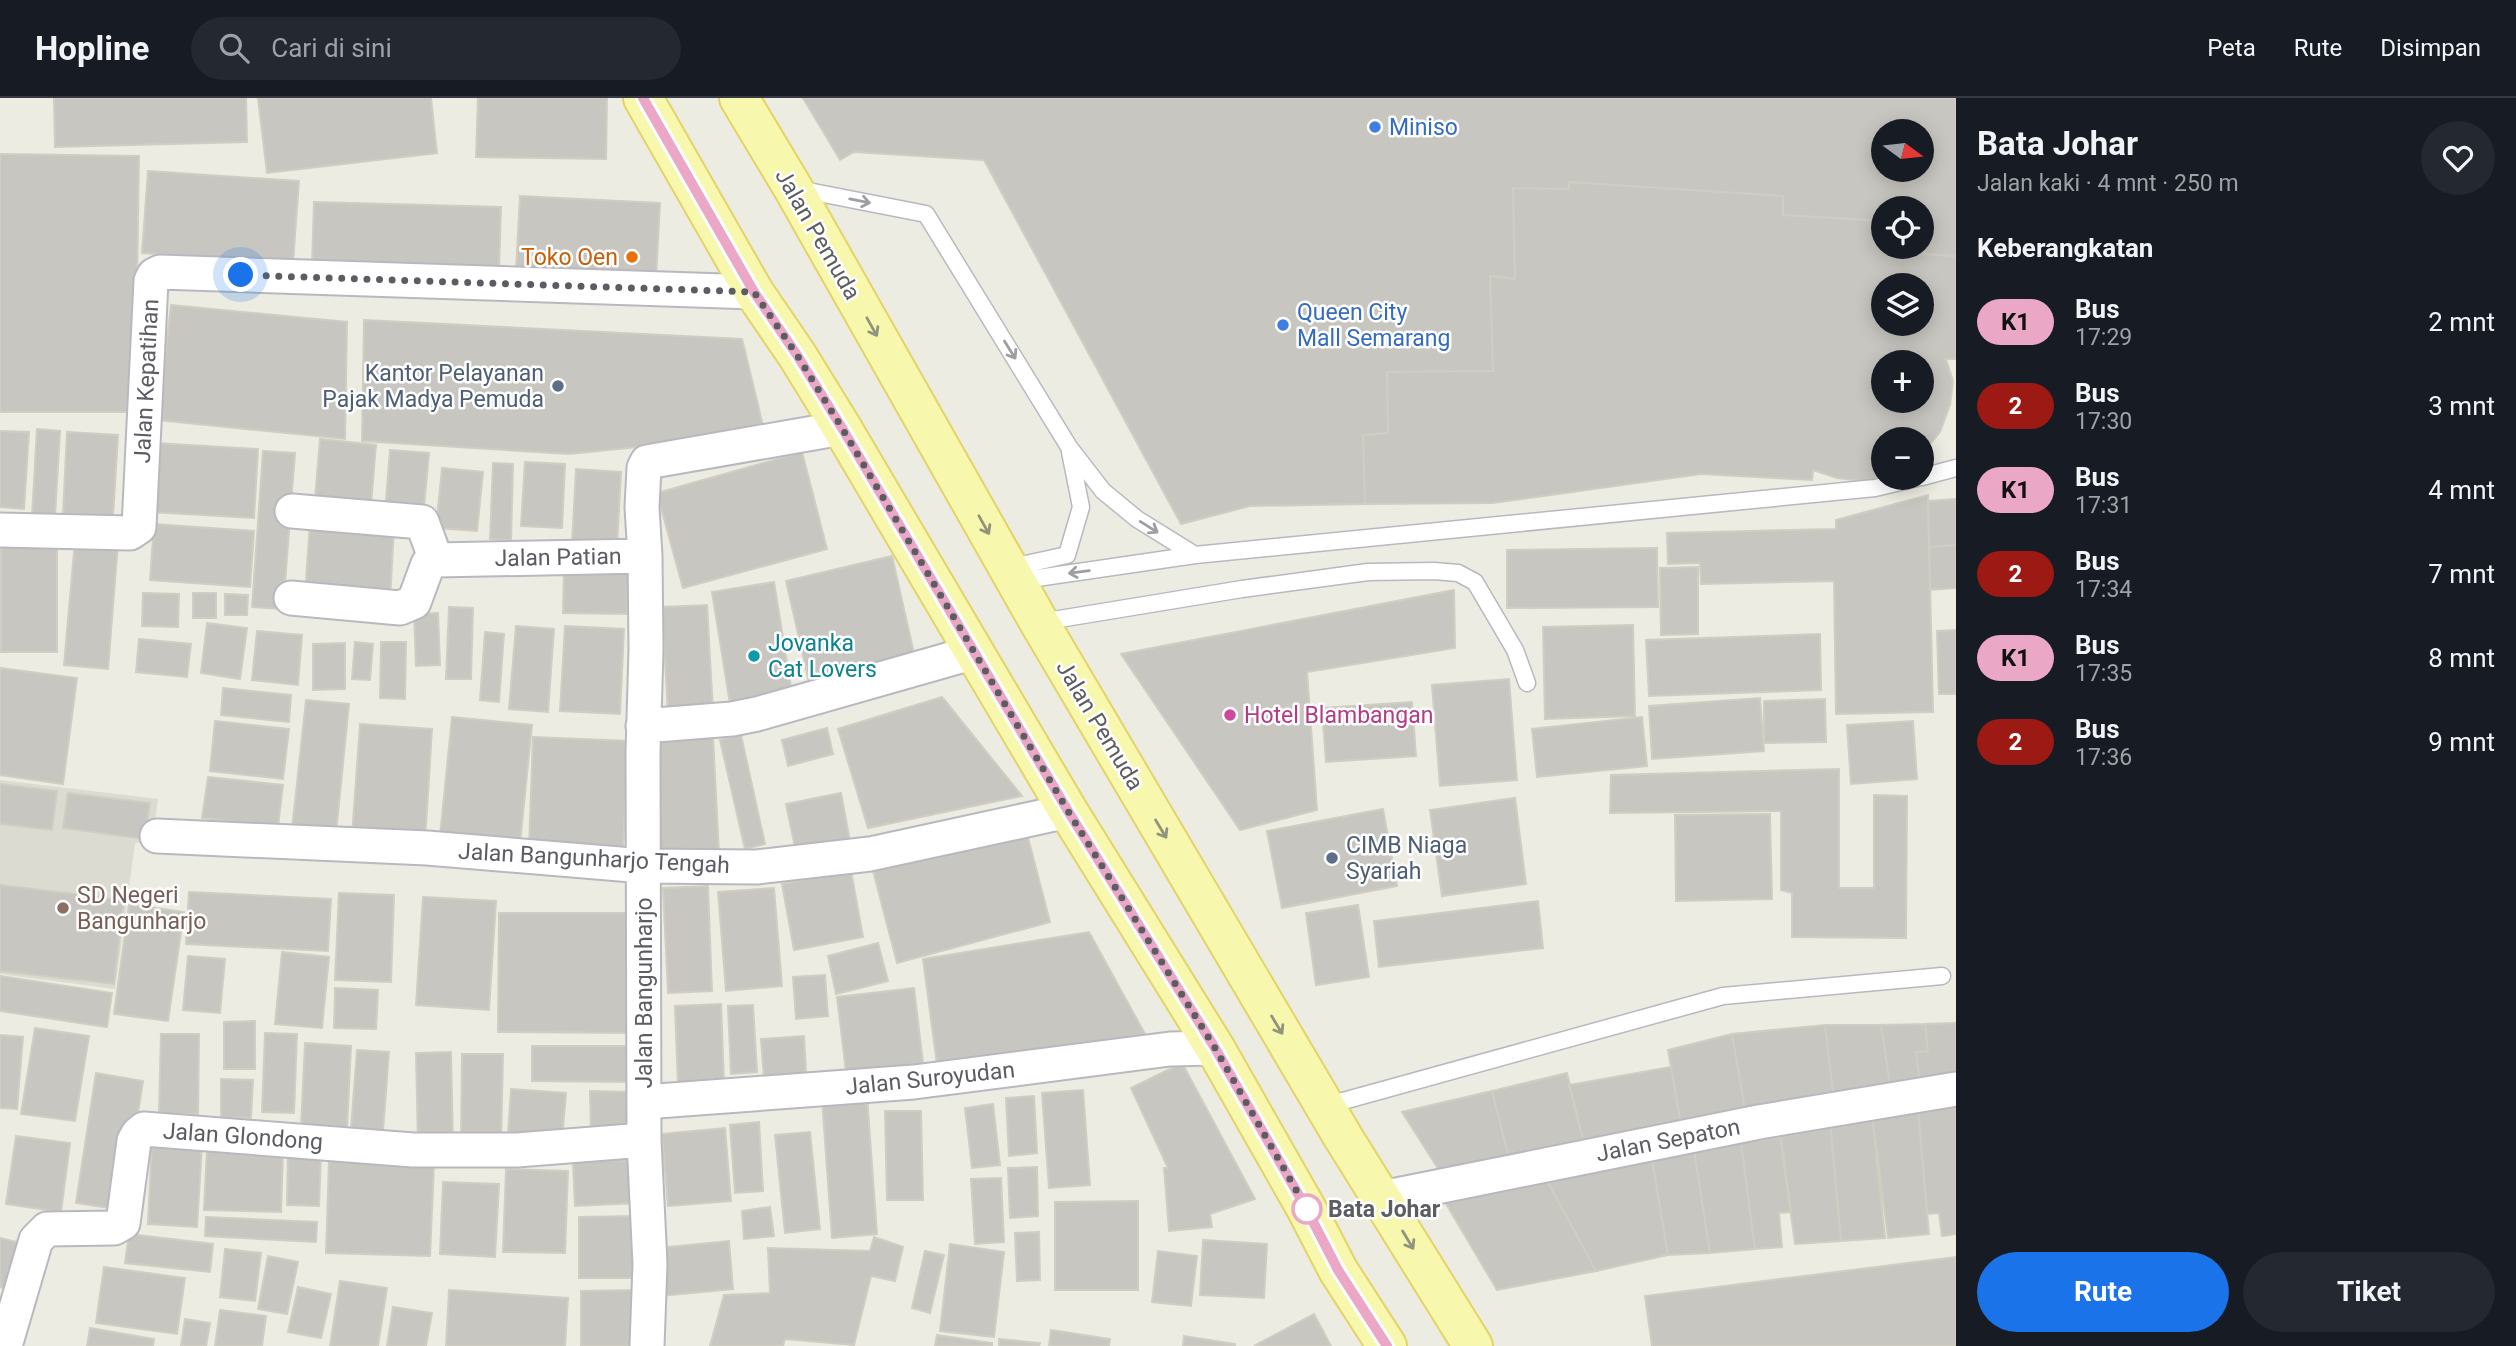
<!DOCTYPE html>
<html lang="id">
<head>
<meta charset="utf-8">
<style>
	body { margin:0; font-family:Roboto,sans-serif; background:#242831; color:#f1f3f6; height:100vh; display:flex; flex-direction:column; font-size:26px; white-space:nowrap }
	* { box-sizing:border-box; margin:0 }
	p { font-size:23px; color:#9ea1a6 }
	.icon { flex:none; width:38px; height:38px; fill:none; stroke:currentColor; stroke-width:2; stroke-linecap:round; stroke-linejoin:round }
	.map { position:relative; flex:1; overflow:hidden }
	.side { display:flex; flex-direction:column; background:#171b24; width:560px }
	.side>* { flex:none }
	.badge { padding:0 14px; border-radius:23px; font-size:24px; line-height:46px }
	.needle { width:46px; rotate:105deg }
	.buttons { position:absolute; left:1871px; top:21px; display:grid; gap:14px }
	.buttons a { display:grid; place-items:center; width:63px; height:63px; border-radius:50%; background:#171b24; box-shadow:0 4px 18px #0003; font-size:35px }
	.you { position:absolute; width:35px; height:35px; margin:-18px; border:5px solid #fff; border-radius:50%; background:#1a73e8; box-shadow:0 0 0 10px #1a73e833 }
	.map>.badge { position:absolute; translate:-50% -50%; box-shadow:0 0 0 4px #fff }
	h2 { padding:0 21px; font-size:26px; line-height:63px }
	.round { display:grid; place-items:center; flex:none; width:74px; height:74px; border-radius:37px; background:#242831 }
	.headline { display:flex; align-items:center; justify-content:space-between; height:119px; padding:0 21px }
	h1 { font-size:33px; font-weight:700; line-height:52px }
	.button { display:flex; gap:14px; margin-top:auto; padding:14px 21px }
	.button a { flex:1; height:80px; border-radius:42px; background:#1a73e8; color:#fff; font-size:28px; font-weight:700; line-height:80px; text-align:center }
	.button a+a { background:#242831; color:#f1f3f6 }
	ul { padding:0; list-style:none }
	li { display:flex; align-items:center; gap:21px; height:84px; padding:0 21px }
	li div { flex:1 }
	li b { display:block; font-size:26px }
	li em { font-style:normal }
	li .badge { min-width:77px; font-weight:700; text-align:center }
	header { display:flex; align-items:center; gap:42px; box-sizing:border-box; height:98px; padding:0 35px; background:#171b24; border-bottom:2px solid #363941 }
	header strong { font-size:33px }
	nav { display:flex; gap:38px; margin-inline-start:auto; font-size:24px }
	.search { width:490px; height:63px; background:#242831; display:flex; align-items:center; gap:18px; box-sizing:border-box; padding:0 24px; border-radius:38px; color:#9ea1a6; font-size:26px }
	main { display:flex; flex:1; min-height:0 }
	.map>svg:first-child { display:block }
	.education { fill:#dcdbd1 }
	.building { fill:#c8c6c0; stroke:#d0cec2; stroke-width:2; fill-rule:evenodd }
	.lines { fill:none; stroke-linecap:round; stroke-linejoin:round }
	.service-casing { stroke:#b8b9be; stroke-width:19 }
	.minor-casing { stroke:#b8b9be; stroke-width:37 }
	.primary-casing { stroke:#e3d465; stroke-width:42 }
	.service { stroke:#fff; stroke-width:16 }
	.minor { stroke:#fff; stroke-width:33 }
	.primary { stroke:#f7f7ad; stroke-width:38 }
	.oneway { stroke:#9d9ea1 }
	.oneway2 { stroke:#92937c }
	.line-casing { stroke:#fff; stroke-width:16 }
	.line { stroke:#eba7c6; stroke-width:10 }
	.walk { stroke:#5b5d62; stroke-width:7; stroke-dasharray:0 12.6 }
	.shop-dot { fill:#3f7fe0; stroke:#fff; stroke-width:2.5 }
	.food-dot { fill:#e8710a; stroke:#fff; stroke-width:2.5 }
	.service-dot { fill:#5c6f8a; stroke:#fff; stroke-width:2.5 }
	.culture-dot { fill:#0f9aa8; stroke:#fff; stroke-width:2.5 }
	.hotel-dot { fill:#d1479c; stroke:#fff; stroke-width:2.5 }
	.education-dot { fill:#8d6e63; stroke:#fff; stroke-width:2.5 }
	.stop-dot { fill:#fff; stroke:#eba7c6; stroke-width:3.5 }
	.labels { text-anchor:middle; stroke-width:5; stroke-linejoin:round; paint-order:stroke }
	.shop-label { font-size:23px; fill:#366cbe; stroke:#fff; text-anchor:start }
	.street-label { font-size:23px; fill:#5b5d62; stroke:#fff }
	.food-label { font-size:23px; fill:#c56008; stroke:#fff; text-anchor:end }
	.service-label { font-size:23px; fill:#4e5e75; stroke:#fff; text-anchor:end }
	.culture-label { font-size:23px; fill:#0d838f; stroke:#fff; text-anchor:start }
	.hotel-label { font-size:23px; fill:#b23c85; stroke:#fff; text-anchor:start }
	.education-label { font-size:23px; fill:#785e54; stroke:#fff; text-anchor:start }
	.stop-label { font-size:23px; font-weight:bold; fill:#5b5d62; stroke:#fff; text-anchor:start }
</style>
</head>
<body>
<header>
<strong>Hopline</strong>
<div class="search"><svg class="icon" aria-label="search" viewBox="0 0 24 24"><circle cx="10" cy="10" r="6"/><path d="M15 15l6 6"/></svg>Cari di sini</div>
<nav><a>Peta</a><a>Rute</a><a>Disimpan</a></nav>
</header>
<main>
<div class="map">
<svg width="1956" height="1248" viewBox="0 0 1956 1248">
	<rect width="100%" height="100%" fill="#ecece3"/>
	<path class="education" d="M0 682 158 701 152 744 135 745 115 891 0 876Z"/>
	<path class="building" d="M54 0H246L247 44 55 49Z
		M258 0H431L437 55 267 75Z
		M478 0H607L606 61 476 59Z
		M803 0H1956V158L1924 156 1926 125 1922 124V110H1883V123L1783 117V98L1569 84V91L1513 90 1515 181 1490 178 1493 273 1387 274 1388 335 1363 337 1365 406 1250 408 1181 426 984 62 854 54 840 62ZM1883 33H1922V72H1883Z
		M0 56 139 58 135 314H0Z
		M148 73 299 83 293 165 142 155Z
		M1569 84 1783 98V117L1883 123V149H1922V124L1926 125 1924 156 1956 158V261H1946L1953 283 1950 307 1940 334 1922 356V341H1883V379L1862 383 1837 380 1813 372 1812 382 1701 376 1493 405 1365 406 1363 337 1388 335 1387 274 1493 273 1490 178 1515 181 1513 90 1569 91ZM1883 187H1922V226H1883ZM1883 264H1922V303H1883Z
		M520 98 660 105 656 179 516 172Z
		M314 104 501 109 499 172 312 167Z
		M171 207 347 224 345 341 158 322Z
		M364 222 742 241 765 336 569 356 362 343Z
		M37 331 60 333 55 419 32 418Z
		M0 333 29 334 24 411 0 409Z
		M67 334 118 337 113 419 63 416Z
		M320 341 376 347 370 418 314 412Z
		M155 345 258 351 254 420 151 414Z
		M390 352 429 355 423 420 385 416Z
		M263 353 295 355 283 511 252 509Z
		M802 354 827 451 683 490 657 395Z
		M525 364 565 366 562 430 521 428Z
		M493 365 513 366 511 442 490 441Z
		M442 370 483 374 477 433 436 430Z
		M576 371 621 374 617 448 572 446Z
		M1928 397 1933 614 1836 616 1834 483 1701 486 1700 465 1668 466 1667 435 1836 431V422Z
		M1956 401V447L1929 449 1928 403Z
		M310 424 394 429 390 503 305 498Z
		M154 426 254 433 250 489 150 482Z
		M75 443 118 446 108 571 64 567Z
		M1956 447V490L1930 492 1929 449Z
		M1 449H57V554H1Z
		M1657 450 1658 509 1507 510V452Z
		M892 458 915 560 809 584 786 483Z
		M1698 469V536L1661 537 1660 470Z
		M564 471 628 472 627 516 563 515Z
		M774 484 792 595 730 606 712 494Z
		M1454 492 1455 550 1307 574 1317 712 1240 732 1121 556Z
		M143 495 179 496 178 529 142 528Z
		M193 495H216V520H193Z
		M225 496 248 497 247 517H225Z
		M707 507 713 613 668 616 662 509Z
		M449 509 473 510 471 581H446Z
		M438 515 440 567 416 568 414 516Z
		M207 525 247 530 240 581 201 575Z
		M1633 527 1635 618 1545 621 1543 529Z
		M516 528 554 531 548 614 509 611Z
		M565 528 624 531 620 616 560 613Z
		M1956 532V596H1939L1937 533Z
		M257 533 302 537 298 587 252 582Z
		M485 534 504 536 499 604 480 602Z
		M1820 536 1821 592 1649 598 1646 542Z
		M139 541 191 546 187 579 136 574Z
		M355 544 373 546 370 582 352 581Z
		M381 544H406L405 601 380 600Z
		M345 545V591L313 592V546Z
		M0 570 77 580 63 686 0 677Z
		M1509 581 1517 682 1440 688 1432 587Z
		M223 590 291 597 289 624 221 617Z
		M942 599 1022 698 868 730 838 631Z
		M1760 600 1764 653 1652 661 1649 608Z
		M1825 601 1826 644 1764 645V603Z
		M306 602 349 606 336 735 292 731Z
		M1412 604 1416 658 1326 664 1322 610Z
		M452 619 532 627 519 755 439 748Z
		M1642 619 1647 668 1537 679 1532 631Z
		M215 623 289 631 283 681 210 673Z
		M1913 623 1917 681 1851 686 1847 627Z
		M360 626 432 631 425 743 352 738Z
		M827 630 833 656 788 668 782 642Z
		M741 637 765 746 745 751 720 642Z
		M533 639 628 643 623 754 529 750Z
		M713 639 719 756 660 760 654 642Z
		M1839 671V790H1874V697L1907 698 1906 840 1792 839V795L1781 792V713L1610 715 1611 677Z
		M208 679 283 687 278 729 202 720Z
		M0 686 57 693 52 732 0 726Z
		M68 695 150 705 144 741 63 730Z
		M841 695 850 743 796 754 786 706Z
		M1515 700 1526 786 1442 798 1430 712Z
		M1383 711 1397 788 1282 810 1267 733Z
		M1770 716 1772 801 1676 803 1675 717Z
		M1025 728 1050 824 897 865 872 769Z
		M851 773 863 839 794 852 782 786Z
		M0 787 124 802 114 886 0 873Z
		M708 788 712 893 668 895 663 790Z
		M774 790 782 888 726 893 718 794Z
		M189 794 331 801 328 853 186 846Z
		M339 795 394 797 391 884 335 882Z
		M423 799 496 803 489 912 416 907Z
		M1538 803 1543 850 1379 869 1374 823Z
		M129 806 184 814 168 923 114 916Z
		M1358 807 1369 879 1316 887 1306 815Z
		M499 815H629L628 935 498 934Z
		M1089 834 1145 936 938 974 923 861Z
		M878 845 888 883 836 896 828 858Z
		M282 854 329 859 322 930 275 926Z
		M188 858 225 861 220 915 183 912Z
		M825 877 828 918 796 921 793 879Z
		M0 878 112 895 107 929 0 913Z
		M335 890 378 892 376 931 334 930Z
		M914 890 924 973 847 982 837 899Z
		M721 906 724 985 678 988 675 908Z
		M753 907 757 974 731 976 728 908Z
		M255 923V971H224V924Z
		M1956 925V984L1920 987 1916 954 1928 953 1925 926Z
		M1925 926 1928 953 1916 954 1920 987 1891 994 1881 927Z
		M1825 927H1881L1891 994 1834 1003Z
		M1825 927 1834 1003 1746 1017 1732 936Z
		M35 930 89 938 75 1023 21 1016Z
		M265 935 297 936 294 1015 262 1014Z
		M161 936H199L198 1016H159Z
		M1732 936 1746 1017 1681 1026 1668 952Z
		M0 937 23 939 17 1011 0 1010Z
		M804 938 806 975 764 979 761 941Z
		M305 945 351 948 347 1030 301 1028Z
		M532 948H635L634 984 532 983Z
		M357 952 389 954 383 1033 351 1030Z
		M451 954 453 1045 418 1046 416 955Z
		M462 956H503L501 1045 461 1044Z
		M1182 965 1255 1101 1210 1116 1212 1129 1169 1133 1164 1070H1168L1131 990Z
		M1671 969 1681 1026 1584 1046 1569 987Z
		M96 975 143 983 123 1112 76 1105Z
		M1567 975 1584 1046 1511 1068 1492 993Z
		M221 981 253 982 251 1020 221 1019Z
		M511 991 566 995 562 1041 508 1037Z
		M1083 992 1090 1087 1049 1090 1042 995Z
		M590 993 630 994 631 1036 591 1037Z
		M1492 993 1511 1068 1446 1083 1402 1014Z
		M867 998 877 1136 832 1140 822 1001Z
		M1034 998 1037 1055 1009 1058 1006 1000Z
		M993 1006 1000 1067 972 1070 965 1010Z
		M1956 1007V1136L1942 1138 1939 1115 1927 1116 1918 1011Z
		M1918 1011 1929 1136 1888 1140 1872 1016Z
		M885 1013H921L923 1102H887Z
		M1872 1016 1885 1140 1841 1143 1830 1024Z
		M759 1024 763 1093 735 1095 730 1027Z
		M1830 1024 1841 1143 1795 1146 1779 1031Z
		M725 1030 731 1103 668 1108 662 1036Z
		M810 1034 820 1131 785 1135 775 1037Z
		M16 1038 70 1045 61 1114 6 1106Z
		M1781 1039 1791 1114 1779 1115 1782 1149 1755 1151 1741 1045Z
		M152 1045 202 1047 197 1129 148 1126Z
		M1741 1045 1755 1151 1710 1155 1694 1052Z
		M207 1051 283 1054 281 1114 204 1112Z
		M1694 1052 1710 1155 1668 1157 1652 1061Z
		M288 1054 321 1055 319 1108 287 1107Z
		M1652 1061 1668 1157 1596 1173 1547 1082Z
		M329 1062 434 1066 430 1158 326 1155Z
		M633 1062 636 1105 575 1108 573 1064Z
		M1037 1069 1038 1118 1010 1120 1008 1070Z
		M506 1071 568 1073 565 1155 503 1154Z
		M1543 1075 1596 1173 1497 1192 1442 1099Z
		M1001 1080 1004 1144 975 1146 971 1081Z
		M443 1084 499 1086 495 1159 440 1156Z
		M1138 1103V1192H1055V1104Z
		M770 1109 774 1138 744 1141 742 1113Z
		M637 1118V1180H579V1119Z
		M206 1119 317 1124 316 1144 205 1138Z
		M1039 1134 1040 1182 1017 1183 1015 1135Z
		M129 1136 213 1146 210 1174 125 1165Z
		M874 1139 903 1149 895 1183 871 1178 854 1247 785 1241 783 1248H710L724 1197 770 1195 768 1150 870 1153Z
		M0 1140 21 1145 8 1191 0 1189Z
		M1203 1142 1267 1146 1264 1200 1200 1197Z
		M729 1143 733 1191 661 1198 658 1150Z
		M950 1146 1004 1154 994 1239 940 1233Z
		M225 1151 261 1155 255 1203 220 1199Z
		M925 1153 944 1157 930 1215 912 1210Z
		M1158 1153 1197 1158 1191 1208 1152 1204Z
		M268 1158 298 1164 287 1216 258 1211Z
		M1956 1159V1248H1652L1645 1198Z
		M104 1169 185 1180 177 1236 96 1225Z
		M340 1183 387 1190 378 1248H330Z
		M298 1189 331 1196 321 1240 288 1234Z
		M449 1192 568 1200 565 1248H446Z
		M637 1192V1248H581V1193Z
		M393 1209 432 1215 426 1248H387Z
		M220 1212 266 1218 262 1248H215Z
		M1314 1216 1331 1248H1254Z
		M185 1221 210 1225 206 1248H181Z
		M90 1230 154 1241 153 1248H87Z
		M1051 1232 1110 1241 1109 1248H1049Z
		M937 1237 992 1245V1248H935Z
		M1184 1238 1235 1246V1248H1183Z
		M999 1241 1040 1245 1039 1248H999Z"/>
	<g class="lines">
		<defs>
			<path id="service" d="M798 91 926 116 1069 349 1103 393 1137 421 1195 457
				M1922 379 1956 370
				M1008 470 1067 457 1081 409 1070 354
				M1016 483 1195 457 1875 390 1917 380
				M1041 524 1242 491 1368 474 1434 473 1458 475 1475 484 1515 552 1527 585
				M1325 1008 1723 898 1942 878"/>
			<path id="minor" d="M292 413 422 424 436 462
				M0 432 130 435 139 429 151 183 154 177 160 174 754 194
				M291 500 400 510 414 504 428 466 436 462 645 458
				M643 628 732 621 757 616 975 554
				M157 738 427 750 644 768 757 769 870 756 1068 713
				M644 1004 914 984 1170 951 1215 950
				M1382 1100 1759 1024 1956 991
				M5 1248 36 1142 47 1131 114 1130 123 1125 134 1043 138 1036 144 1031 413 1052H517L644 1042
				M647 1248 650 1166 644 1042 643 654 646 552 645 458 642 409 644 370 647 364 842 330"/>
			<path id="primary" d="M643 0 754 194 797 257 842 330 1068 713 1215 950 1306 1110 1338 1172 1387 1248
				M739 0 793 90 1039 524 1343 1039 1473 1248"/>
		</defs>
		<use href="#service" class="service-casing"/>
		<use href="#minor" class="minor-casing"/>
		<use href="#primary" class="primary-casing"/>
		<use href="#service" class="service"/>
		<use href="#minor" class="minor"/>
		<use href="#primary" class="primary"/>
	</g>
	<defs><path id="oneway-shaft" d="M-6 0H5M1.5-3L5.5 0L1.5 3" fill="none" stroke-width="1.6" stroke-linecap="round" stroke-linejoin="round" transform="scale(1.75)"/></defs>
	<g class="oneway">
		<use href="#oneway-shaft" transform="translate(860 103) rotate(11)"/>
		<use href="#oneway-shaft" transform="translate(1010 252) rotate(58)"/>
		<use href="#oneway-shaft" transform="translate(1149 429) rotate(32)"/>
		<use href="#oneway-shaft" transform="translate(1079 474) rotate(172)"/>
	</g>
	<g class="oneway2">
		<use href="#oneway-shaft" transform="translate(872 229) rotate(61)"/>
		<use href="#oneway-shaft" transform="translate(984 427) rotate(61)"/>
		<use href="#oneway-shaft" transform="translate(1161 731) rotate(59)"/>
		<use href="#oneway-shaft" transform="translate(1277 927) rotate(59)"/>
		<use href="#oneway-shaft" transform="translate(1408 1142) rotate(59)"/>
	</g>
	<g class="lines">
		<defs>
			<path id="line" d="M643 0 754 194 797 257 842 330 1068 713 1215 950 1306 1110 1338 1172 1387 1248"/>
		</defs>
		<use href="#line" class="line-casing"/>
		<use href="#line" class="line"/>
		<path class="walk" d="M241 177 754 194 797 257 842 330 1068 713 1215 950 1307 1111"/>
	</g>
	<g class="shop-dot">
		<circle cx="1375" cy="29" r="7"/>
		<circle cx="1283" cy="227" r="7"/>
	</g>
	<circle class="food-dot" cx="632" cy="159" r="7"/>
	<g class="service-dot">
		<circle cx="558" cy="288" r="7"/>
		<circle cx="1332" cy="760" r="7"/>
	</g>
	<circle class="culture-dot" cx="754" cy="558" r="7"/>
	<circle class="hotel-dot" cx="1230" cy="617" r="7"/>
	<circle class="education-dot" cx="63" cy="810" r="7"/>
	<circle class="stop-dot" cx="1307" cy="1111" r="14"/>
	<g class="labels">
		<g class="shop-label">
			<text x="1389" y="37">Miniso</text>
			<text x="1297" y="222">Queen City<tspan x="1297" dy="26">Mall Semarang</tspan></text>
		</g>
		<g class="street-label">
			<text transform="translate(818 136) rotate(60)" y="8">Jalan Pemuda</text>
			<text transform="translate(146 283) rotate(-87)" y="8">Jalan Kepatihan</text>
			<text transform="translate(558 459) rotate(-1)" y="8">Jalan Patian</text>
			<text transform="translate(1100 627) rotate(59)" y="8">Jalan Pemuda</text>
			<text transform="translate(594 760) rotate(3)" y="8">Jalan Bangunharjo Tengah</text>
			<text transform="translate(644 895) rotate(-90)" y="8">Jalan Bangunharjo</text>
			<text transform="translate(930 980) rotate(-6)" y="8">Jalan Suroyudan</text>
			<text transform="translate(243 1038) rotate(4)" y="8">Jalan Glondong</text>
			<text transform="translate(1668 1042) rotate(-11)" y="8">Jalan Sepaton</text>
		</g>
		<g class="food-label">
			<text x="618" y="167">Toko Oen</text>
		</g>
		<g class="service-label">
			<text x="544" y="283">Kantor Pelayanan<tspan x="544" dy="26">Pajak Madya Pemuda</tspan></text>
			<text x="1346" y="755" text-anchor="start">CIMB Niaga<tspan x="1346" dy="26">Syariah</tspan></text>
		</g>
		<g class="culture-label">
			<text x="768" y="553">Jovanka<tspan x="768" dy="26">Cat Lovers</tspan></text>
		</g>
		<g class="hotel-label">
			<text x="1244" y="625">Hotel Blambangan</text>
		</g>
		<g class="education-label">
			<text x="77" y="805">SD Negeri<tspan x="77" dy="26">Bangunharjo</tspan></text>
		</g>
		<g class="stop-label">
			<text x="1328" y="1119">Bata Johar</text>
		</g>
	</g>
</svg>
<div class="buttons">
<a><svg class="needle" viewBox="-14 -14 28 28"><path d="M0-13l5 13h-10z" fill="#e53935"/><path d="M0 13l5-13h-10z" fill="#9ea1a6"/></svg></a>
<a><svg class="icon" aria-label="locate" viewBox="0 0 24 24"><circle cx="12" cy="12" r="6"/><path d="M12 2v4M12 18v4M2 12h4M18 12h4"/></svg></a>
<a><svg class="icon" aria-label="layers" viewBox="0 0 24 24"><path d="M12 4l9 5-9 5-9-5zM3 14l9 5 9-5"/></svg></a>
<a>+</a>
<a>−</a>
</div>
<div class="you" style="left:241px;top:177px"></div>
</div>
<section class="side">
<div class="headline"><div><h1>Bata Johar</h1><p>Jalan kaki · 4 mnt · 250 m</p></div><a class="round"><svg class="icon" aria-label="heart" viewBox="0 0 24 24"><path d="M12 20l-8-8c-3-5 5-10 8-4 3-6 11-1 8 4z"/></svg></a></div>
<h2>Keberangkatan</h2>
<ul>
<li><span class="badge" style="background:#eba7c6;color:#111">K1</span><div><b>Bus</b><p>17:29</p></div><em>2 mnt</em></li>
<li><span class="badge" style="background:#9c1a13;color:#fff">2</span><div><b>Bus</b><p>17:30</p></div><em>3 mnt</em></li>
<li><span class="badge" style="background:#eba7c6;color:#111">K1</span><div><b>Bus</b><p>17:31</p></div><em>4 mnt</em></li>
<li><span class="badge" style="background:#9c1a13;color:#fff">2</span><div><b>Bus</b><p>17:34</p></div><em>7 mnt</em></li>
<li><span class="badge" style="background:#eba7c6;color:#111">K1</span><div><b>Bus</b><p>17:35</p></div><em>8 mnt</em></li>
<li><span class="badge" style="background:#9c1a13;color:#fff">2</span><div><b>Bus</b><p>17:36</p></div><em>9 mnt</em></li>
</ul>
<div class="button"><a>Rute</a><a>Tiket</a></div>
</section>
</main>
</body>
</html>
